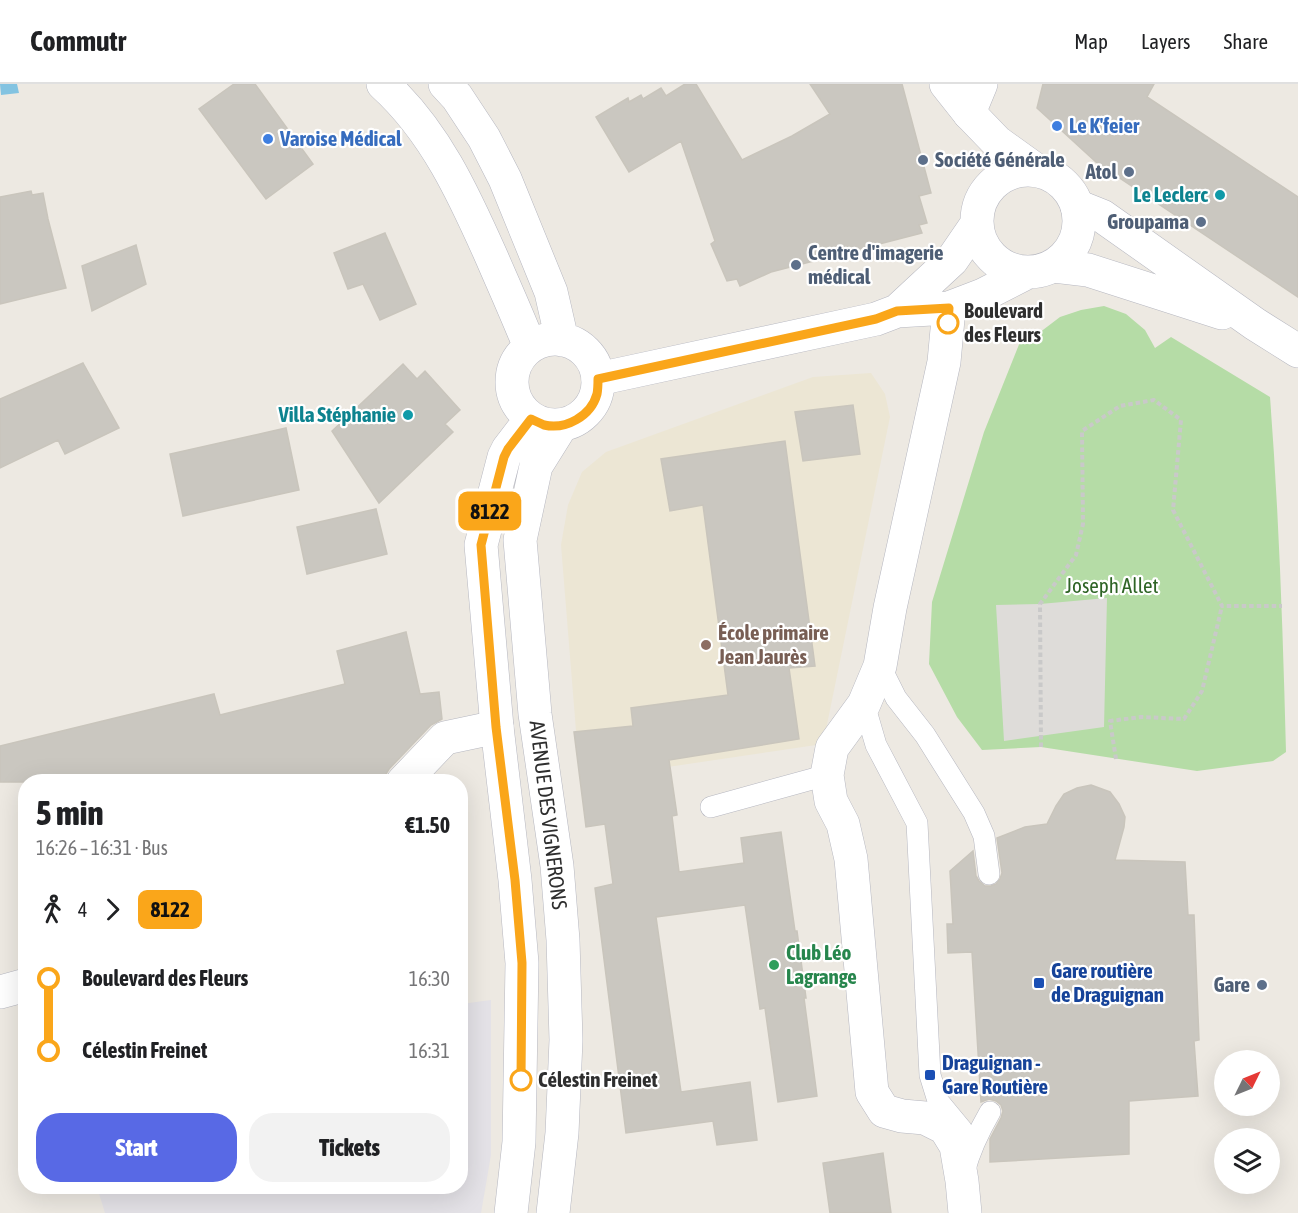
<!DOCTYPE html>
<html lang="en">
<head>
<meta charset="utf-8">
<style>
	body { margin:0; font-family:"Asap Condensed",sans-serif; background:#f2f2f2; color:#202124; height:100vh; display:flex; flex-direction:column; font-size:22px; white-space:nowrap }
	* { box-sizing:border-box; margin:0 }
	p { font-size:20px; color:#757577 }
	.icon { flex:none; width:33px; height:33px; fill:none; stroke:currentColor; stroke-width:2; stroke-linecap:round; stroke-linejoin:round }
	.map { position:relative; flex:1; overflow:hidden }
	.sheet { position:absolute; left:18px; top:690px; width:450px; height:420px; display:flex; flex-direction:column; background:#fff; border-radius:24px; box-shadow:0 6px 24px #0002 }
	.sheet>* { flex:none }
	.badge { padding:0 12px; border-radius:9px; font-size:21px; line-height:39px }
	.needle { width:39px; rotate:47deg }
	.tools { position:absolute; left:1214px; top:966px; display:grid; gap:12px }
	.tools a { display:grid; place-items:center; width:66px; height:66px; border-radius:50%; background:#fff; box-shadow:0 6px 24px #0002; font-size:30px }
	.map>.badge { position:absolute; translate:-50% -50%; box-shadow:0 0 0 3px #fff }
	.legs { display:flex; align-items:center; gap:9px; height:66px; padding:0 18px; font-size:20px }
	.legs p { margin-inline-start:auto }
	.headline { display:flex; align-items:center; justify-content:space-between; height:102px; padding:0 18px }
	h1 { font-size:33px; font-weight:800; line-height:45px }
	.action { display:flex; gap:12px; margin-top:auto; padding:12px 18px }
	.action a { flex:1; height:69px; border-radius:24px; background:#5869e5; color:#fff; font-size:24px; font-weight:800; line-height:69px; text-align:center }
	.action a+a { background:#f2f2f2; color:#202124 }
	ul { padding:0 18px; list-style:none }
	li { display:flex; align-items:center; gap:21px; height:72px; font-size:22px }
	li i { display:grid; place-items:center; width:9px; height:100%; margin:0 8px; background:currentColor }
	li i::after { content:''; width:15px; height:15px; margin:-8px; border:4px solid; border-radius:50%; background:#fff }
	li p { margin-inline-start:auto }
	li:first-child i { background:linear-gradient(#0000 50%,currentColor 0) }
	li:last-child i { background:linear-gradient(currentColor 50%,#0000 0) }
	header { display:flex; align-items:center; gap:36px; box-sizing:border-box; height:84px; padding:0 30px; background:#fff; border-bottom:2px solid #e0e0e0 }
	header strong { font-size:28px }
	nav { display:flex; gap:33px; margin-inline-start:auto; font-size:21px }
	.map>svg:first-child { display:block }
	.industrial { fill:#e4e2e7 }
	.education { fill:#ece6d4 }
	.green { fill:#b5dca6 }
	.plaza { fill:#dedcd9 }
	.water { fill:#83c3e1 }
	.building { fill:#cac7c0; stroke:#c9c5bc; stroke-width:1.5 }
	.lines { fill:none; stroke-linecap:round; stroke-linejoin:round }
	.service-casing { stroke:#b6b7c0; stroke-width:22 }
	.minor-casing { stroke:#b6b7c0; stroke-width:34 }
	.tertiary-casing { stroke:#b6b7c0; stroke-width:34 }
	.secondary-casing { stroke:#b6b7c0; stroke-width:34 }
	.path { stroke:#c9c9c9; stroke-width:4; stroke-dasharray:4.5 3; stroke-linecap:butt }
	.service { stroke:#fff; stroke-width:21 }
	.minor { stroke:#fff; stroke-width:33 }
	.tertiary { stroke:#fff; stroke-width:33 }
	.secondary { stroke:#fff; stroke-width:33 }
	.line-1-casing { stroke:#fff; stroke-width:14 }
	.line-1 { stroke:#faa61a; stroke-width:9 }
	.shop-dot { fill:#3f7fe0; stroke:#fff; stroke-width:2 }
	.service-dot { fill:#5c6f8a; stroke:#fff; stroke-width:2 }
	.culture-dot { fill:#0f9aa8; stroke:#fff; stroke-width:2 }
	.stop-1-dot { fill:#fff; stroke:#faa61a; stroke-width:3 }
	.education-dot { fill:#8d6e63; stroke:#fff; stroke-width:2 }
	.leisure-dot { fill:#2e9e5b; stroke:#fff; stroke-width:2 }
	.transit-dot { fill:#1a4fb4; stroke:#fff; stroke-width:2 }
	.labels { text-anchor:middle; stroke-width:4.5; stroke-linejoin:round; paint-order:stroke }
	.shop-label { font-size:21px; font-weight:bold; fill:#366cbe; stroke:#fff; text-anchor:start }
	.service-label { font-size:21px; font-weight:bold; fill:#4e5e75; stroke:#fff; text-anchor:end }
	.culture-label { font-size:21px; font-weight:bold; fill:#0d838f; stroke:#fff; text-anchor:end }
	.stop-label { font-size:21px; font-weight:bold; fill:#2e2e2e; stroke:#fff; text-anchor:start }
	.park-label { font-size:21px; fill:#2e6425; stroke:#fff }
	.education-label { font-size:21px; font-weight:bold; fill:#785e54; stroke:#fff; text-anchor:start }
	.street-label { font-size:21px; fill:#2e2e2e; stroke:#fff }
	.leisure-label { font-size:21px; font-weight:bold; fill:#27864d; stroke:#fff; text-anchor:start }
	.transit-label { font-size:21px; font-weight:bold; fill:#164399; stroke:#fff; text-anchor:start }
</style>
</head>
<body>
<header>
<strong>Commutr</strong>
<nav><a>Map</a><a>Layers</a><a>Share</a></nav>
</header>
<div class="map">
<svg width="1298" height="1129" viewBox="0 0 1298 1129">
	<rect width="100%" height="100%" fill="#ede9e2"/>
	<path class="industrial" d="M491 916V1071L481 1129H105L97 1103 460 1102 461 920Z"/>
	<path class="education" d="M871 289 885 310 890 333 823 660 580 696 561 461 568 421 582 388 606 368 813 293Z"/>
	<path class="green" d="M1104 222 1126 230 1145 246 1155 264 1171 253 1270 313C1279 431 1283 550 1286 668L1273 677 1197 687 1041 663 982 666 957 633 929 580 932 518 984 348 1022 253 1029 251 1035 252 1060 233 1081 226Z"/>
	<path class="plaza" d="M1107 514 1104 643 1004 657 996 521 1040 520Z"/>
	<path class="water" d="M0 0H17L19 9 1 11Z"/>
	<path class="building" d="M234 0H255L313 80 266 115 199 25Z
		M685 0H696L742 76 792 52 830 30 810 0H902L931 109 919 112 927 139 919 141 922 149 771 188 740 202 737 195 727 197 711 160 715 157 681 57 629 88 596 33 628 14 629 18 641 11 643 15 661 4 666 12Z
		M1043 0H1154L1147 13 1298 113V213L1097 79 1037 24Z
		M31 107 32 111 43 109 48 135 66 204 0 220V113Z
		M385 149 416 220 380 236 363 200 348 205 334 169Z
		M136 161 146 200 92 227 82 182Z
		M83 279 119 344 65 370 58 356 0 384V315Z
		M403 280 417 295 425 287 460 326 445 340 453 348 379 419 332 347Z
		M853 321 860 370 803 377 795 328Z
		M286 344 299 406 183 432 170 370Z
		M785 357 815 582 789 584 799 655 669 676 677 731 672 732 679 788 744 779 741 754 781 748 795 847H797L806 914H804L817 1012 778 1018 765 924 760 925 745 821 656 833 681 1008 750 998 757 1056 717 1061 713 1037 626 1049 595 804 613 800 605 740 586 743 574 648 633 642 631 624 728 611 703 421 670 427 661 375Z
		M376 425 387 470 307 490 297 443Z
		M406 548 420 610 439 608 442 635 431 641 389 685 381 698H0V662L214 610 220 631 345 600 337 567Z
		M1091 701 1110 708 1119 720 1125 733 1124 743 1115 776 1185 778 1188 831H1194L1199 956 1194 957 1198 1012 1129 1017V1070L990 1078V1055L1001 1034 1003 1027 1001 1021 996 1017 989 1015 981 1018 972 868 948 869 947 840H953L950 787 973 767 976 792 979 797 985 802H991L996 800 1000 795 1002 789 997 754 1025 743 1047 740 1056 722 1064 710 1077 704Z
		M883 1069 891 1129H830L823 1079Z"/>
	<g class="lines">
		<defs>
			<path id="service" d="M880 582 896 614 925 651 974 729 984 752 989 790
				M864 620 876 661 917 739 930 991 938 1017 962 1046
				M711 723 827 691
				M964 1088C970 1066 979 1047 990 1028"/>
			<path id="minor" d="M969 29 981 0
				M1077 122 1102 132 1255 240 1298 267
				M1054 182 1088 186 1222 229
				M949 224 944 278 890 524 880 582 864 620 832 664 827 691 831 717 843 740 851 775 872 1008 884 1027 902 1032 925 1034 945 1044 956 1062 962 1097 965 1129
				M403 698 445 654 497 643
				M0 908 26 901"/>
			<path id="tertiary" d="M946 0 969 29 997 58 1036 86
				M977 137a51 51 0 1 1 102 0a51 51 0 1 1-102 0Z
				M897 227 952 176 976 141
				M598 295 876 235 897 227 949 224 983 211 1026 189"/>
			<path id="secondary" d="M383 0C435 47 464 111 492 174 505 204 518 233 530 263
				M445 0 457 13 484 54 505 95 551 208 562 256
				M512 298a43 43 0 1 1 86 0a43 43 0 1 1-86 0Z
				M511 1129 519 1058 522 879 515 796 497 643 481 461 504 373 508 365 531 335
				M553 1129 562 1049 566 956 563 856 557 782 535 630 520 456 536 382 561 342"/>
		</defs>
		<use href="#service" class="service-casing"/>
		<use href="#minor" class="minor-casing"/>
		<use href="#tertiary" class="tertiary-casing"/>
		<use href="#secondary" class="secondary-casing"/>
		<path class="path" d="M1041 663 1040 520 1076 471 1083 440 1082 347 1120 322 1154 316 1181 336 1173 426 1222 522H1282
			M1116 675 1110 637 1141 633 1184 635 1202 607 1222 522"/>
		<use href="#service" class="service"/>
		<use href="#minor" class="minor"/>
		<use href="#tertiary" class="tertiary"/>
		<use href="#secondary" class="secondary"/>
	</g>
	<g class="lines">
		<defs>
			<path id="line-1" d="M521 996 522 879 515 796 496 643 481 461 504 373 508 365 531 335C535 337 540 339 544 341 566 346 591 332 597 310 598 305 598 300 598 295L876 235 897 227 949 224 948 239"/>
		</defs>
		<use href="#line-1" class="line-1-casing"/>
		<use href="#line-1" class="line-1"/>
	</g>
	<g class="shop-dot">
		<circle cx="1057" cy="42" r="6"/>
		<circle cx="268" cy="55" r="6"/>
	</g>
	<g class="service-dot">
		<circle cx="923" cy="76" r="6"/>
		<circle cx="1129" cy="88" r="6"/>
		<circle cx="1201" cy="138" r="6"/>
		<circle cx="796" cy="181" r="6"/>
		<circle cx="1262" cy="901" r="6"/>
	</g>
	<g class="culture-dot">
		<circle cx="1220" cy="111" r="6"/>
		<circle cx="408" cy="331" r="6"/>
	</g>
	<g class="stop-1-dot">
		<circle cx="948" cy="239" r="10"/>
		<circle cx="521" cy="996" r="10"/>
	</g>
	<circle class="education-dot" cx="706" cy="561" r="6"/>
	<circle class="leisure-dot" cx="774" cy="881" r="6"/>
	<g class="transit-dot">
		<rect x="1033" y="893" width="12" height="12" rx="3"/>
		<rect x="924" y="985" width="12" height="12" rx="3"/>
	</g>
	<g class="labels">
		<g class="shop-label">
			<text x="1069" y="49">Le K'feier</text>
			<text x="280" y="62">Varoise Médical</text>
		</g>
		<g class="service-label">
			<text x="935" y="83" text-anchor="start">Société Générale</text>
			<text x="1117" y="95">Atol</text>
			<text x="1189" y="145">Groupama</text>
			<text x="808" y="176" text-anchor="start">Centre d'imagerie<tspan x="808" dy="24">médical</tspan></text>
			<text x="1250" y="908">Gare</text>
		</g>
		<g class="culture-label">
			<text x="1208" y="118">Le Leclerc</text>
			<text x="396" y="338">Villa Stéphanie</text>
		</g>
		<g class="stop-label">
			<text x="964" y="234">Boulevard<tspan x="964" dy="24">des Fleurs</tspan></text>
			<text x="538" y="1003">Célestin Freinet</text>
		</g>
		<g class="park-label">
			<text x="1112" y="509">Joseph Allet</text>
		</g>
		<g class="education-label">
			<text x="718" y="556">École primaire<tspan x="718" dy="24">Jean Jaurès</tspan></text>
		</g>
		<g class="street-label">
			<text transform="translate(548 731) rotate(83)" y="7">AVENUE DES VIGNERONS</text>
		</g>
		<g class="leisure-label">
			<text x="786" y="876">Club Léo<tspan x="786" dy="24">Lagrange</tspan></text>
		</g>
		<g class="transit-label">
			<text x="1051" y="894">Gare routière<tspan x="1051" dy="24">de Draguignan</tspan></text>
			<text x="942" y="986">Draguignan -<tspan x="942" dy="24">Gare Routière</tspan></text>
		</g>
	</g>
</svg>
<div class="tools">
<a><svg class="needle" viewBox="-14 -14 28 28"><path d="M0-13l5 13h-10z" fill="#e53935"/><path d="M0 13l5-13h-10z" fill="#757577"/></svg></a>
<a><svg class="icon" aria-label="layers" viewBox="0 0 24 24"><path d="M12 4l9 5-9 5-9-5zM3 14l9 5 9-5"/></svg></a>
</div>
<b class="badge" style="left:490px;top:427px;background:#faa61a;color:#111">8122</b>
<section class="sheet">
<div class="headline"><div><h1>5 min</h1><p>16:26 – 16:31 · Bus</p></div><b>€1.50</b></div>
<div class="legs"><svg class="icon" aria-label="walk" viewBox="0 0 24 24"><circle cx="13" cy="4" r="2"/><path d="M13 8l-2 6 4 7M11 14l-3 7M7 12l3-4h3l4 4"/></svg>4<svg class="icon" aria-label="forward" viewBox="0 0 24 24"><path d="M9 5l7 7-7 7"/></svg><b class="badge" style="background:#faa61a;color:#111">8122</b></div>
<ul>
<li><i style="color:#faa61a"></i><b>Boulevard des Fleurs</b><p>16:30</p></li>
<li><i style="color:#faa61a"></i><b>Célestin Freinet</b><p>16:31</p></li>
</ul>
<div class="action"><a>Start</a><a>Tickets</a></div>
</section>
</div>
</body>
</html>
